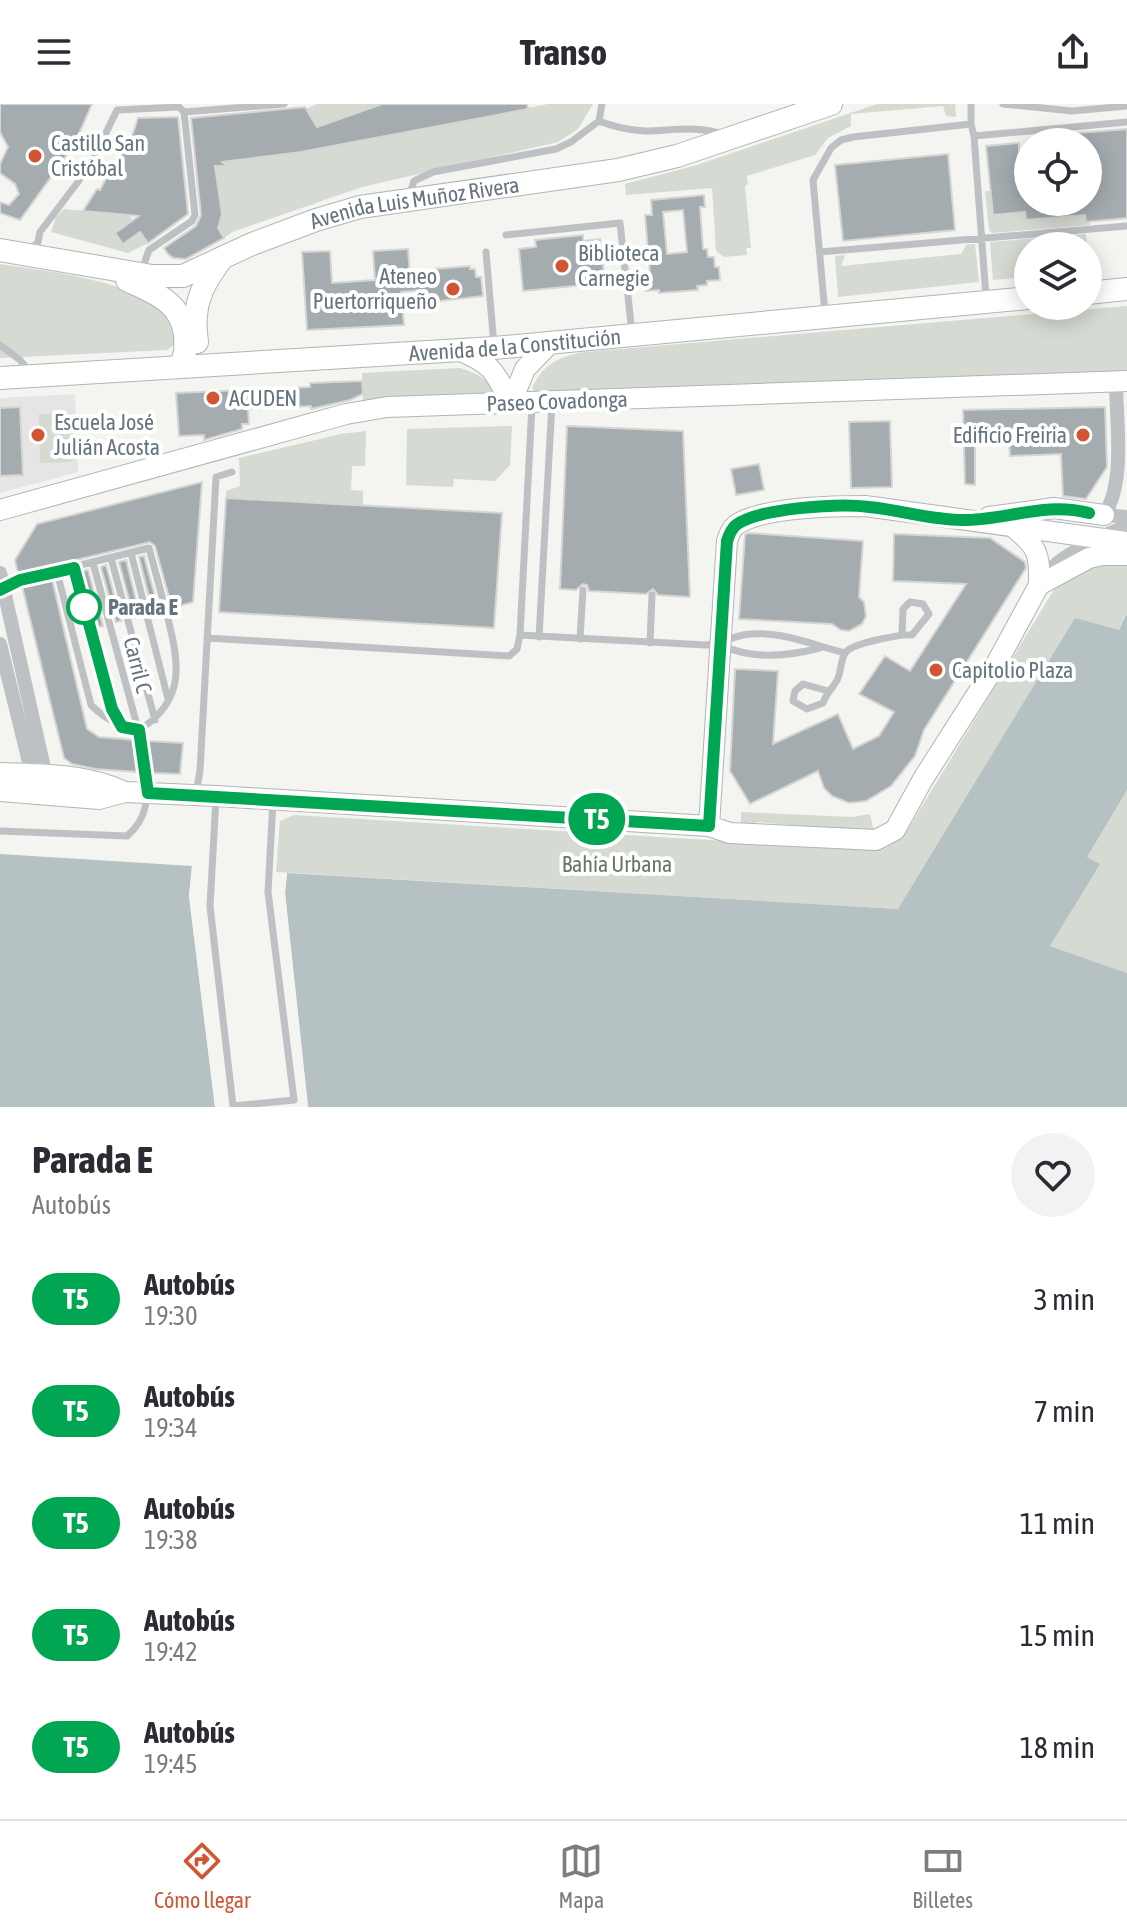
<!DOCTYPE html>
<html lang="es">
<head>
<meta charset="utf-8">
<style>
	body { margin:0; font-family:"Asap Condensed",sans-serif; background:#f2f2f3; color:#2b2b33; height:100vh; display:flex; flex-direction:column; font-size:30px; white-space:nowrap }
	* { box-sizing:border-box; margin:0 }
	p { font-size:26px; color:#7c7c81 }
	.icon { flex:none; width:44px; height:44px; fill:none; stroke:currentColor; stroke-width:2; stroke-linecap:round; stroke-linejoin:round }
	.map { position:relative; height:1003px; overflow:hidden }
	.panel { display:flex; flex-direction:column; background:#fff; flex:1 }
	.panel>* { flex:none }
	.badge { padding:0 16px; border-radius:26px; font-size:28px; line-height:52px }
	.controls { position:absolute; left:1014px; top:24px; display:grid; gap:16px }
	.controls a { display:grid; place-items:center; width:88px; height:88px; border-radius:50%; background:#fff; box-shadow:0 4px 20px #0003; font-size:40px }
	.map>.badge { position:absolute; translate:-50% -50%; box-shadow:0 0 0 4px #fff }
	.round { display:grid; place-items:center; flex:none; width:84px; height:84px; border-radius:42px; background:#f2f2f3 }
	.summary { display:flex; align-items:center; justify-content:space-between; height:136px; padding:0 32px }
	h1 { font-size:38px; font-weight:700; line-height:60px }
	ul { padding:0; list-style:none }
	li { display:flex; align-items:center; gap:24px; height:112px; padding:0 32px }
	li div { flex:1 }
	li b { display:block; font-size:30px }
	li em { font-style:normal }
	li .badge { min-width:88px; font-weight:700; text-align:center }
	header { display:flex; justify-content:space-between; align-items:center; height:104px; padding:0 32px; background:#fff; font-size:36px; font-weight:700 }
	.dock { display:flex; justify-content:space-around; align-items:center; height:112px; border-top:2px solid #e1e1e2; background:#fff; font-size:22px; color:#7c7c81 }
	.dock a { display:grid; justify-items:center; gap:4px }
	.dock .on { color:#d15433 }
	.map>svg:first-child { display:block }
	.built { fill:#e4e5e4 }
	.green { fill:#d5dad2 }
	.water { fill:#b6c1c4 }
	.pier { fill:#f4f4f0 }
	.building { fill:#a4acb0; stroke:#d5d5d3; stroke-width:2; fill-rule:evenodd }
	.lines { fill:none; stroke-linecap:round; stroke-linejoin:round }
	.secondary-casing { stroke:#b0b5b8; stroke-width:22 }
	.primary-casing { stroke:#b1b5b8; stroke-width:24 }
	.lane { stroke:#bdc1c4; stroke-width:7 }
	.street { stroke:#bdc1c4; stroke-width:14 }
	.secondary { stroke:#fff; stroke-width:20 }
	.primary { stroke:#fff; stroke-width:22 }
	.line-casing { stroke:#fff; stroke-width:18 }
	.line { stroke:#00a651; stroke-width:12 }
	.poi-dot { fill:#d15433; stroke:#fff; stroke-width:3 }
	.stop-dot { fill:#fff; stroke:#00a651; stroke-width:4 }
	.labels { text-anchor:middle; stroke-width:8; stroke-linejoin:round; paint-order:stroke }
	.poi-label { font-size:22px; fill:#66747e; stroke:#fff; text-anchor:start }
	.street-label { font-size:22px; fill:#66747e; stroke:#fff }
	.stop-label { font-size:22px; font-weight:bold; fill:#66747e; stroke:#fff; text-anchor:start }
	.park-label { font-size:22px; fill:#687664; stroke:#fff }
</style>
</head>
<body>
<header><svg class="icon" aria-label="menu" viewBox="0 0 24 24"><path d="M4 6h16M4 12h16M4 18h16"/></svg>Transo<svg class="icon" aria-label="share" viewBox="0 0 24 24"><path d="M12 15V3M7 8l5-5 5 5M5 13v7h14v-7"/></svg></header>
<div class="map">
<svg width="1127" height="1003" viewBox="0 0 1127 1003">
	<rect width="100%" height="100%" fill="#f4f4f0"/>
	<path class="built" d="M75 290 78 368 0 389V294Z"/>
	<path class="green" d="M317 0H382L317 23 306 5Z
		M548 0H593L578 25 558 38 362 83 232 128 224 134 218 124 221 110 215 62H226L222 58 301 48Z
		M877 0H955L956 13 946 12 943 2 851 10V22L828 34 815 51 747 72 748 80 745 82 751 144H746L747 151 724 153 716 147 712 84 626 91 625 80 697 61Z
		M985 87H990L993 111 1025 108 1026 116 1085 111 1086 117 1089 118 1090 121 992 129 989 126Z
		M64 105 129 111 148 139 128 149 51 128 56 113Z
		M1086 130 1087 142H1028V173L993 176 990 138Z
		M967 140H975L979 178 838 193 835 152 845 151 841 162 961 150Z
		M0 160C46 168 177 177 175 240L167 246 0 254Z
		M1127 202V268L537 289 532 284C543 260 560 252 585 248Z
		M460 264C473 268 491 275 494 289L363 300 362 269Z
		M70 309 71 358 40 359 39 310Z
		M512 322 510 361 495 377 454 375 453 383 406 381 407 325Z
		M366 327 365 362H352L351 386 363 387V402L226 394V387L240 382 239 354 341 330Z
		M1127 459V512H1124L1119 526 932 751 898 805 276 768 280 717 294 711 875 746 887 743 905 730 1055 484C1076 464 1098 461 1127 459Z
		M1127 686V869L1050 842 1099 760 1086 753Z
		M741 708 852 713 870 710 874 728 757 718 753 721 741 722Z"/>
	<path class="water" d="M1125 512H1127V686L1087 753 1100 760 1050 842 1127 869V1003H308L285 789 287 769 898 805 1075 514 1119 526Z
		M0 750 192 762 189 792 215 1003H0Z"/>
	<path class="pier" d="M192 762H196L193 792 219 1003H215L189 792Z
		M283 769H287L285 789 308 1003H304L281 790Z"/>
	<path class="building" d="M0 0H92L74 41 20 116 0 109V98L9 101 19 90 15 80 0 69V60L8 43 0 28Z
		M382 0H527L528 5 301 48 222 58 227 62H215L222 110 218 124 224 134 186 155 173 154 168 150 164 144 196 122 201 111 191 14 305 3 317 23Z
		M178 13 188 110 148 139 140 128 123 140 115 129 139 112 83 107 97 85 100 86 123 42 128 44 138 14Z
		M1127 25V114L1086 118 1085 111 1026 116 1025 108 993 111 986 42 1019 39V48L1028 47V98H1088V38H1079L1078 29Z
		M948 50 955 126 843 137 835 61Z
		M704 91 705 103H700L703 145H707L708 153H714L715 163H719L720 176 707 177V181L697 182 698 186 659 189V186L646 187 645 170H650L645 111H652L651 96ZM683 106 687 148 667 150 663 108Z
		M583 131V137L600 135 605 179 523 187 519 145 536 143 535 136Z
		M408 145 410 173 435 171 434 165 470 162V165H475L476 173H481L483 192 432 198V196H425L424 186 401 188 404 221 307 226 302 148 330 147 332 179 375 176 373 147Z
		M362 277 363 290 350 296 311 305V302L248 305 249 320H242V325L204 336V331L179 332 176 289 310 283V279Z
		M20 303 23 371 0 372V304Z
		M1105 303 1107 363 1086 395 1063 392 1061 350 1010 352 1009 338 975 340V381L965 380 963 306Z
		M890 317 892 383 851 384 849 318Z
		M567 322 683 327 690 493 658 491 653 485 646 490 589 487 587 481 583 480 576 486 560 485Z
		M759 360 764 386 736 391 731 365Z
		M202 378 193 498 172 504 155 442 150 438 18 470 15 456 37 420Z
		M226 394 502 409 494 524 219 508Z
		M748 429 863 437 859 493 864 498 866 512 862 520 849 527 841 526 832 520 739 515 745 431Z
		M894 430 990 434 1025 458 1026 464 924 626 915 652 891 682 866 697 849 699 832 692 824 684 818 667 750 700 730 667 735 565 778 567 773 640 838 610 853 645 879 632 894 608 859 590 885 552 910 567 966 480 893 477Z
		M144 452 159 507 153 509 139 453Z
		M126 456 140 512 134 514 119 458Z
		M106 461 121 517 116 518 101 463Z
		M88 466 103 522 97 523 82 467Z
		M52 475 87 625 99 633 134 636 140 642 145 641 147 637 183 639 180 670 151 669 148 663 144 662 138 668 96 665 72 660 64 654 22 482Z"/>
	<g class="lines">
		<defs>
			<path id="secondary" d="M458 246C493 260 494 267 511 299
				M511 299 525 265 551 238
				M0 406 346 310 387 303 1127 277
				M989 413 1054 404 1104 411
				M1013 423C1038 443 1040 450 1039 481
				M0 669C42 670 86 670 125 688
				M0 687 99 695 125 688 216 692 709 722 730 729 876 736 895 726 923 675 995 562 1039 481 1089 454 1103 451H1127
				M709 722 727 437C729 431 731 425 736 421 762 403 834 402 865 402L1127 438"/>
			<g id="primary">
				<path id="s1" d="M0 146 152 172H183L252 140 316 116 360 103 618 66 677 52 831 0"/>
				<path d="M127 176C154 189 181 197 185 231 186 243 186 253 179 263"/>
				<path d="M1088 189 1127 185"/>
				<path d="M197 238C192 204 200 183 221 156"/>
				<path id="s2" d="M0 274 494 244 1028 194"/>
			</g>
		</defs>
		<use href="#secondary" class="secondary-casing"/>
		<use href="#primary" class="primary-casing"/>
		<path class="lane" d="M971 0V20L974 32 986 193
			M1003 0 1072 7 1127 2
			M184 8 284 0
			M599 17 602 0
			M974 32 1127 18
			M409 92 414 77 433 68 556 45 571 38 599 17C614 23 628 26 644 27 670 27 697 21 722 30
			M506 131 620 119 632 229
			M28 148 38 138 40 128 90 62 117 6 179 3 184 8 195 111 192 117 149 146 141 168
			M486 148 494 242
			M820 148 1127 122
			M825 209 813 76 831 44 841 36 853 33 971 20
			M0 241 20 256 29 267
			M131 449 168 595
			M111 454 155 616
			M93 459 141 636
			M74 464 112 605 122 622
			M57 468 91 601C105 615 119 622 139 626
			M3 483 20 476 149 444C155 466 161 488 167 511 179 558 187 596 139 626
			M520 531 706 541C719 540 730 534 743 531 777 525 813 541 845 549
			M539 533 552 299
			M207 534 509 552 517 545 520 531 532 301
			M580 535 583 486
			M650 539 652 491
			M723 542C754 556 788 552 820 544
			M828 587 803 580 795 587 793 597 807 605 823 599C826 590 831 586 836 578 842 570 839 557 846 548 853 539 901 530 912 531L929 510 923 500 910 498 903 505 902 530
			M196 689 200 667 216 373 232 368
			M216 694 210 802 233 1002 294 996 268 788 273 697
			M0 727 127 732C148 714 149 693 144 668"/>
		<path class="street" d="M1116 277C1116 316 1126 379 1104 411L1127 413
			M0 469 47 677
			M1041 477C1051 456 1104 430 1127 423
			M0 540 30 662 31 676"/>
		<use href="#secondary" class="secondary"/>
		<use href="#primary" class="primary"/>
	</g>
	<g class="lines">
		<defs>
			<path id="line" d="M0 486 20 476 74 464 112 605 122 623 139 626 148 689 709 722 727 437C729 431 731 425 736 421 759 404 840 399 869 403 901 406 935 417 967 416 1009 415 1046 398 1089 409"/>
		</defs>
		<use href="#line" class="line-casing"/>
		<use href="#line" class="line"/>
	</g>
	<g class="poi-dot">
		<circle cx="35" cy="52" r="8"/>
		<circle cx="562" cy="162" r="8"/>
		<circle cx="453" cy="185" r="8"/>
		<circle cx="213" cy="294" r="8"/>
		<circle cx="38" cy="331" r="8"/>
		<circle cx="1083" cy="331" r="8"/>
		<circle cx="936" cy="566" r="8"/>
	</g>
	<circle class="stop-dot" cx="84" cy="503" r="16"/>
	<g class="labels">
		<g class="poi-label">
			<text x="51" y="47">Castillo San<tspan x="51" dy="25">Cristóbal</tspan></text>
			<text x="578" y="157">Biblioteca<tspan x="578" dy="25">Carnegie</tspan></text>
			<text x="437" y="180" text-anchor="end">Ateneo<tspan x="437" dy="25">Puertorriqueño</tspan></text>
			<text x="229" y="302">ACUDEN</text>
			<text x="54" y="326">Escuela José<tspan x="54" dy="25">Julián Acosta</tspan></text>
			<text x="1067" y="339" text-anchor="end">Edificio Freiria</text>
			<text x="952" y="574">Capitolio Plaza</text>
		</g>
		<g class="street-label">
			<text dy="8" stroke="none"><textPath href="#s1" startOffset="430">Avenida Luis Muñoz Rivera</textPath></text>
			<text dy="8" stroke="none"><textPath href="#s2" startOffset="516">Avenida de la Constitución</textPath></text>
			<text transform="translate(557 297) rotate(-2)" y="8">Paseo Covadonga</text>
			<text transform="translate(138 561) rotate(76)" y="8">Carril C</text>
		</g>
		<g class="stop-label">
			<text x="108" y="511">Parada E</text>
		</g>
		<g class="park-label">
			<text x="617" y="768">Bahía Urbana</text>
		</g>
	</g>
</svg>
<div class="controls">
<a><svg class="icon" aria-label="locate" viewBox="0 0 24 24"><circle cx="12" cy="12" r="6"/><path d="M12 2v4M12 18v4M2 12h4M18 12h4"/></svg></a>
<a><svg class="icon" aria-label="layers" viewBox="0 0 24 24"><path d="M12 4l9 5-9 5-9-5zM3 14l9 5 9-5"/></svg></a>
</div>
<b class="badge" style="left:597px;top:715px;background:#00a651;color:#fff">T5</b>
</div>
<section class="panel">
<div class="summary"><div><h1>Parada E</h1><p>Autobús</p></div><a class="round"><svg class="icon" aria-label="heart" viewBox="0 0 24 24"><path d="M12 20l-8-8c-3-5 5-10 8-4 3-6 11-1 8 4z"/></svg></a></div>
<ul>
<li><span class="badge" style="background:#00a651;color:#fff">T5</span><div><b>Autobús</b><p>19:30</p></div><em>3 min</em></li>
<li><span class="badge" style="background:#00a651;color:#fff">T5</span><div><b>Autobús</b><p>19:34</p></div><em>7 min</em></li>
<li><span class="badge" style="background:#00a651;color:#fff">T5</span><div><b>Autobús</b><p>19:38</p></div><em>11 min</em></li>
<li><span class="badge" style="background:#00a651;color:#fff">T5</span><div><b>Autobús</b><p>19:42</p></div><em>15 min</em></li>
<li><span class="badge" style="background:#00a651;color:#fff">T5</span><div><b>Autobús</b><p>19:45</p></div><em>18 min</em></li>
</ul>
</section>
<nav class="dock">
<a class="on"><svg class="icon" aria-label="directions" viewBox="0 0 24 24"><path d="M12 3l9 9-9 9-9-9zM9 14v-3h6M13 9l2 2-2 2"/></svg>Cómo llegar</a>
<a><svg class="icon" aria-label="map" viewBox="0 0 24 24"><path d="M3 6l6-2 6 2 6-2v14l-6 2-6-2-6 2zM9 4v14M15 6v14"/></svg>Mapa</a>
<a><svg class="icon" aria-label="tickets" viewBox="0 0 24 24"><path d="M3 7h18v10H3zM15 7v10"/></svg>Billetes</a>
</nav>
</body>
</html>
